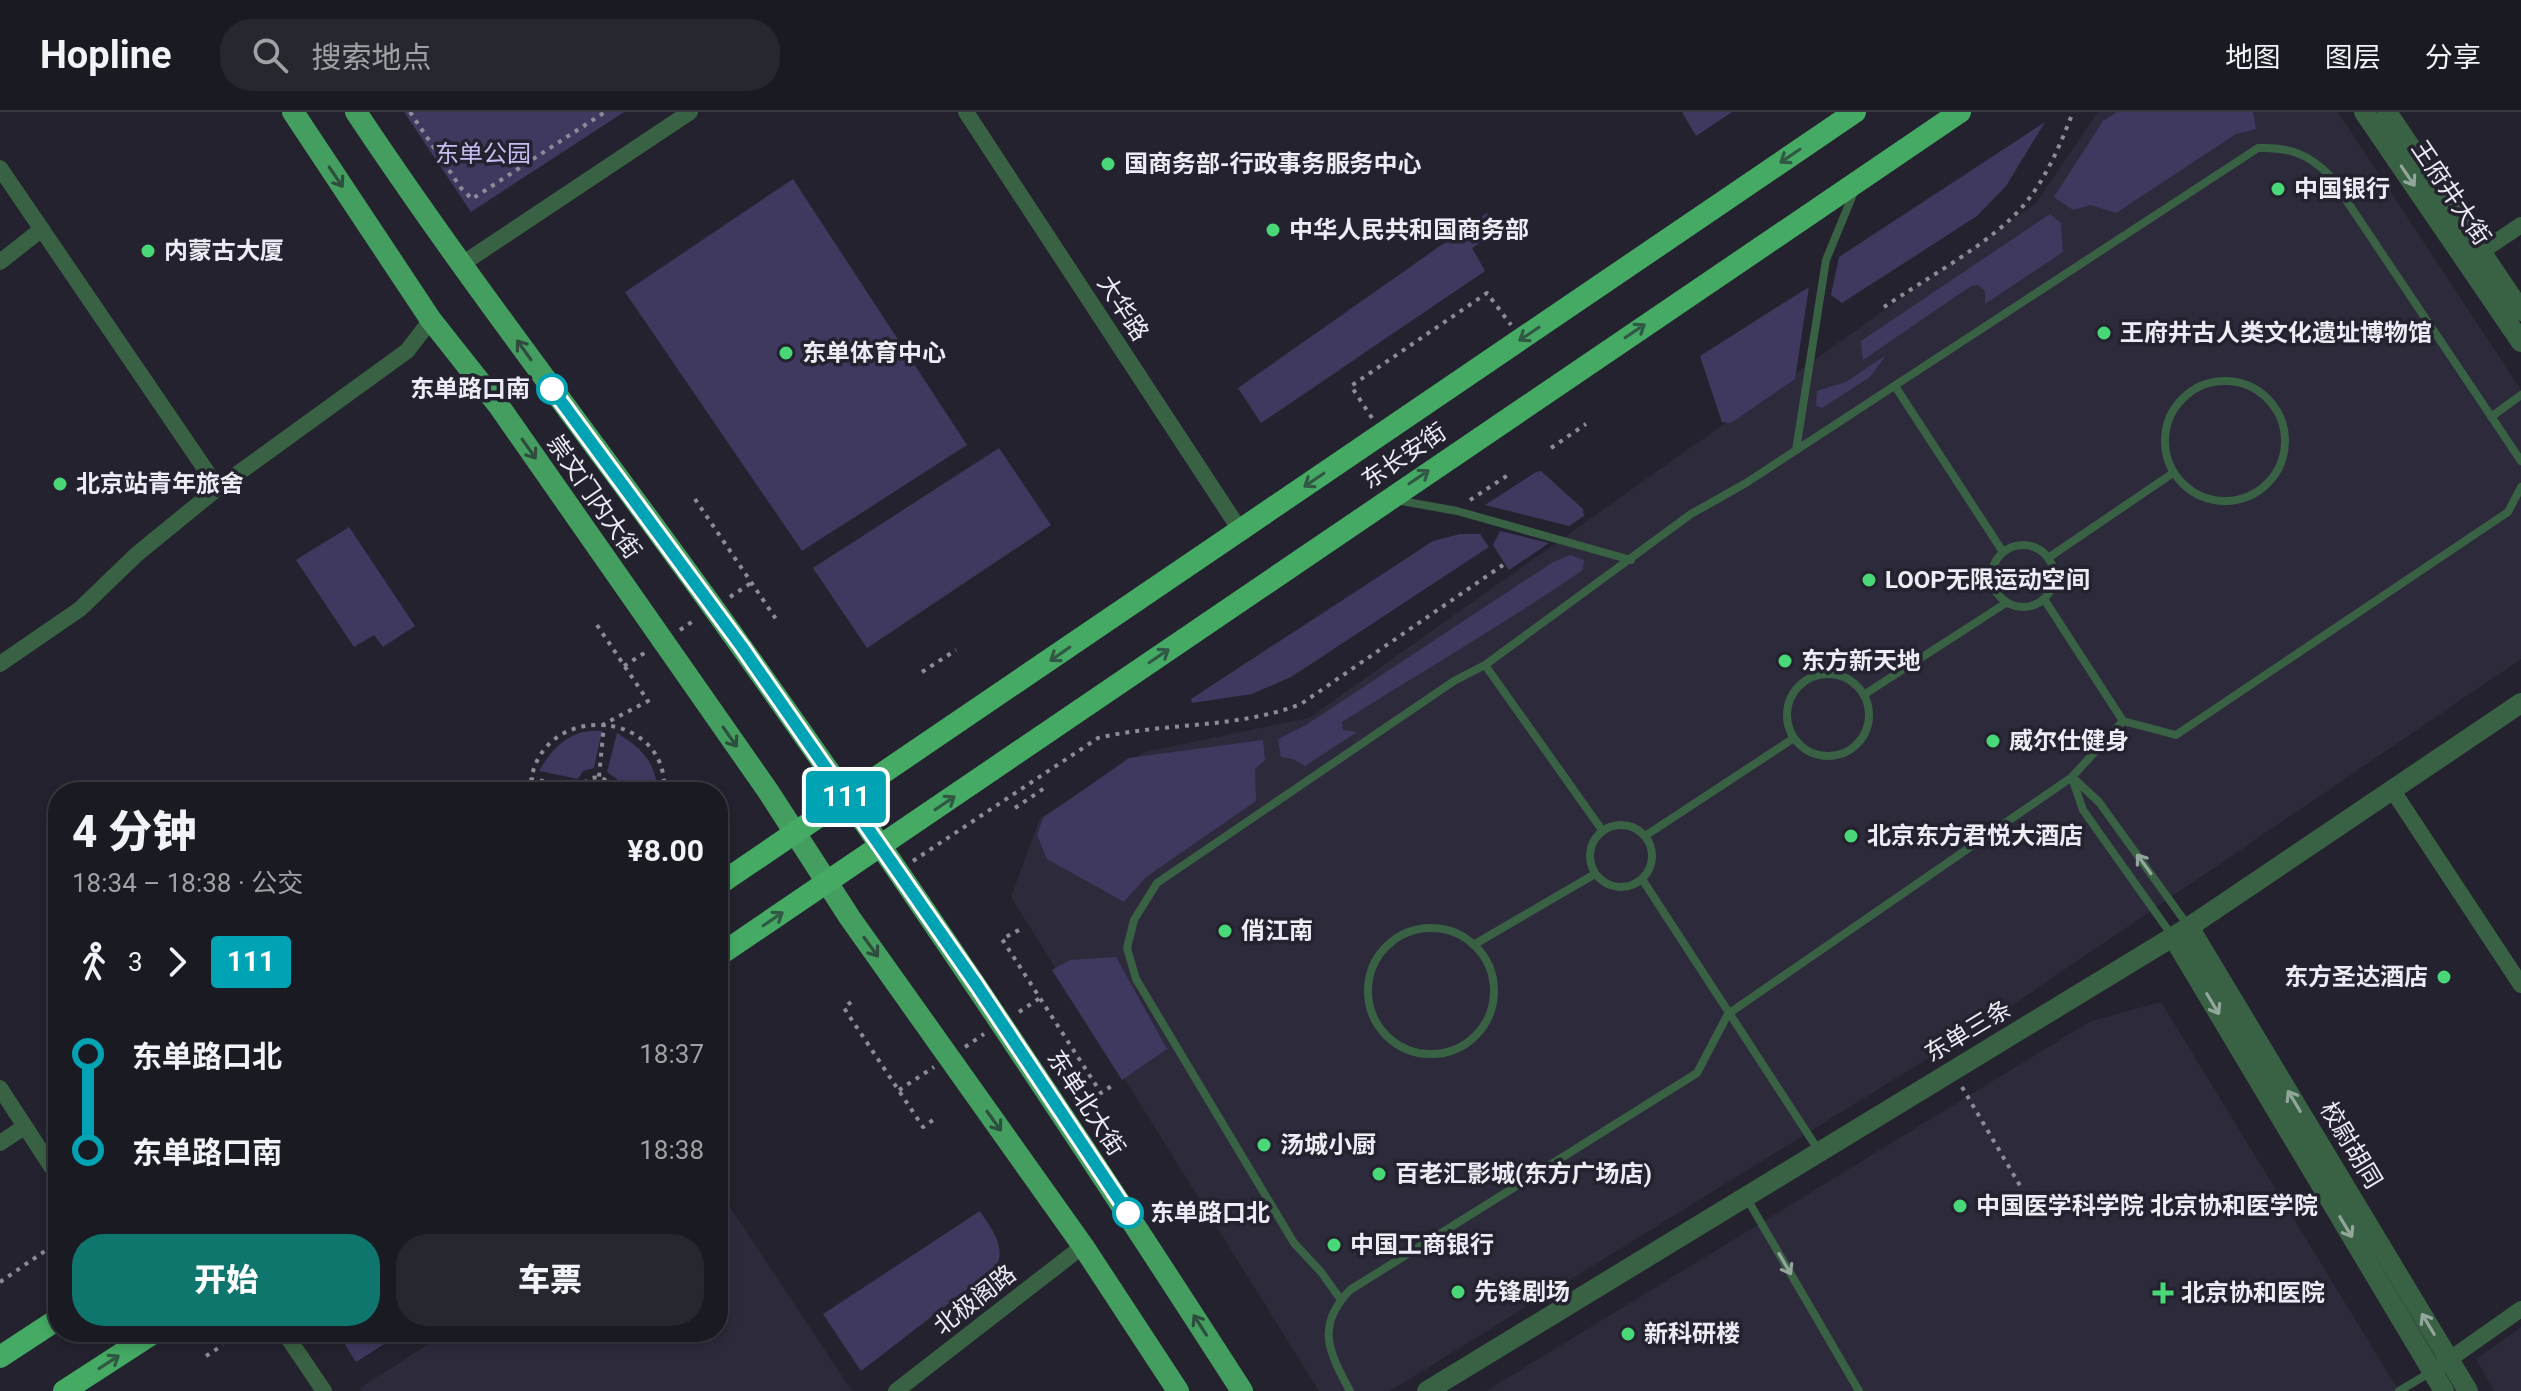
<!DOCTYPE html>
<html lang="zh">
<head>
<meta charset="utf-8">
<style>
	body { margin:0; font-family:Roboto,"Noto Sans SC",sans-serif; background:#27272f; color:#f1f3f6; height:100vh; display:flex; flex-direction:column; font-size:30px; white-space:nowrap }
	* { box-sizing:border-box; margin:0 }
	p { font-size:26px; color:#9fa1a5 }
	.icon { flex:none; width:44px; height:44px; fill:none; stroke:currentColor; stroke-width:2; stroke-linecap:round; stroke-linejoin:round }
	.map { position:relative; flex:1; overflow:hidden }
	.details { position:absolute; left:48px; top:670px; width:680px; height:560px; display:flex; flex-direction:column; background:#1a1a22; border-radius:32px; box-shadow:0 4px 12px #0003,0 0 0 2px #383840 }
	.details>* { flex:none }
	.badge { padding:0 16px; border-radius:6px; font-size:28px; line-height:52px }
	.map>.badge { position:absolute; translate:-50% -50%; box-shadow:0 0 0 4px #fff }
	.legs { display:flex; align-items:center; gap:12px; height:88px; padding:0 24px; font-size:26px }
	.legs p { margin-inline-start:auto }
	.headline { display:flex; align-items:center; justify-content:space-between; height:136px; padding:0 24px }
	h1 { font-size:44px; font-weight:800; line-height:60px }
	.cta { display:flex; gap:16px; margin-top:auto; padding:16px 24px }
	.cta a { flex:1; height:92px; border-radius:32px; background:#0f766e; color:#fff; font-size:32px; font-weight:800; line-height:92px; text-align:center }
	.cta a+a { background:#27272f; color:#f1f3f6 }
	ul { padding:0 24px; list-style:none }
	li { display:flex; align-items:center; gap:28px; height:96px; font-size:30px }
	li i { display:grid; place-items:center; width:12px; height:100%; margin:0 10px; background:currentColor }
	li i::after { content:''; width:20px; height:20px; margin:-10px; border:6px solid; border-radius:50%; background:#1a1a22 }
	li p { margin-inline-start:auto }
	li:first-child i { background:linear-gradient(#0000 50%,currentColor 0) }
	li:last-child i { background:linear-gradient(currentColor 50%,#0000 0) }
	header { display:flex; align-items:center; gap:48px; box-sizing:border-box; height:112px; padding:0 40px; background:#1a1a22; border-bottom:2px solid #383840 }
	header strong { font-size:38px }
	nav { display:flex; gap:44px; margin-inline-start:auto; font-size:28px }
	.search { width:560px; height:72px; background:#27272f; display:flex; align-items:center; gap:20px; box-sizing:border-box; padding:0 28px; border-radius:32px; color:#9fa1a5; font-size:30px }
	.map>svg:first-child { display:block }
	.built { fill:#2d2a3c }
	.green { fill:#3f3960 }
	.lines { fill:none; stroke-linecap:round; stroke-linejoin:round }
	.path { stroke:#8d8c96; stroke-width:4; stroke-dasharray:4 6; stroke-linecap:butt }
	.service { stroke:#396143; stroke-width:8 }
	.minor { stroke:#396143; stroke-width:16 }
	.tertiary { stroke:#396143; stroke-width:20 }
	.primary { stroke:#449e5f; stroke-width:22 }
	.trunk { stroke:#45aa64; stroke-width:22 }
	.oneway { stroke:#315844 }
	.oneway2 { stroke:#93a69c }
	.oneway3 { stroke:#2f4d3f }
	.line-1-casing { stroke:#fff; stroke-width:18 }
	.line-1 { stroke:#00a3b4; stroke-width:12 }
	.poi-dot { fill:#49d778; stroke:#23222e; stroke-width:3 }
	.stop-1-dot { fill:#fff; stroke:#00a3b4; stroke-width:4 }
	.labels { text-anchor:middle; stroke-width:7; stroke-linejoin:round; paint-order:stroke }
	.park-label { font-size:24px; fill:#c5bff3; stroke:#23222e }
	.poi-label { font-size:24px; font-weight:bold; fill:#edecf4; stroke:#23222e; text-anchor:start }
	.street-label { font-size:24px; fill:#edecf4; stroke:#23222e }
	.stop-label { font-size:24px; font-weight:bold; fill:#edecf4; stroke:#23222e; text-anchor:end }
</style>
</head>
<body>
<header>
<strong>Hopline</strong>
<div class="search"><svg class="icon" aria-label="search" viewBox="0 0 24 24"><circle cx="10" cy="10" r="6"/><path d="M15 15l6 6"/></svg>搜索地点</div>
<nav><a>地图</a><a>图层</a><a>分享</a></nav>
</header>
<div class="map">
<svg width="2521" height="1279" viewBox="0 0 2521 1279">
	<rect width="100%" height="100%" fill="#23222e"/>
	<path class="built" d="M2098 0H2338L2521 278V547L1995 905 1390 1279H1319L1011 785 1040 706 1144 640 1309 606 2036 91Z
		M2161 890 2399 1279H1486L2091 909Z
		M718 1077 852 1279H362L360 1276 447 1220H718Z
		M2521 1215V1279H2494L2476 1247Z"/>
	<path class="green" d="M404 0H624L471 100Z
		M1682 0H1732L1696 24Z
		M2117 0H2253L2256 17 2236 22 2116 101 2091 93 2073 98 2054 85 2103 9Z
		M2045 10 2006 74 1977 104 1842 191 1831 183 1839 145Z
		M793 67 967 333 802 439 625 180Z
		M1487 101 1500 118 1472 136 1485 159 1261 311 1238 276Z
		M2050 102 2061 111 2063 140 1985 192V179L1978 173 1971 174 1863 248 1861 229Z
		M1809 175 1795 267 1731 311 1722 310 1700 244Z
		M1886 243 1870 265 1822 296 1816 294 1817 279 1846 270Z
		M999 336 1051 413 867 536 813 456Z
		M1541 359 1583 397 1584 404 1569 414 1485 393 1536 360Z
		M349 415 415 514 383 535 374 523 354 535 296 448Z
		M1500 419 1549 431 1509 458 1493 433Z
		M1460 422H1480L1489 435 1291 565 1252 582 1192 591 1191 587 1433 429Z
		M1570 443 1584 448 1583 458C1504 512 1423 559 1342 610L1343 618 1357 620 1305 654 1293 647 1281 645 1278 627 1306 613 1553 450Z
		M602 619 594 656 583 659 578 667 539 659C553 635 571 616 602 619Z
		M617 621C640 635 657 650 657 680L619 676 617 667 607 660Z
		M1263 628 1265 648 1255 657 1256 689 1146 765 1124 790 1047 747 1037 723 1043 706 1129 646Z
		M1116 845 1167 937 1122 968 1052 858 1070 848Z
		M980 1099C991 1117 1007 1134 996 1155L861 1259 823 1202Z
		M337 1220H403L356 1250Z"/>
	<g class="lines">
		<path class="path" d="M410 0 461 76 472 87 605 0
			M1884 195C1925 167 1993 130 2024 93 2047 65 2060 33 2073 0
			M1372 306 1351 274 1487 181 1511 213
			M1551 336 1586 312
			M695 387 778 510
			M1470 388 1508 363
			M730 485 751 471
			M597 513 648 589 604 612 599 665
			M680 518 696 507
			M624 554 646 540
			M922 560 956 538
			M530 667 581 675
			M530 680C532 587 670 594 664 680
			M580 680 588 667C600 663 610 667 613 680
			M1015 696 1046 675
			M913 749 1098 626C1165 610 1237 617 1301 592L1503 453
			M1019 818 1002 827 1101 981 1113 973
			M851 890 844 896 923 1015 933 1008
			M1019 900 1040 886
			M965 935 984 922
			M1962 975 2022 1077
			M899 978 934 955
			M0 1170 58 1130
			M206 1244 223 1233"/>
		<path class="service" d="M2165 329a60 60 0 1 1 120 0a60 60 0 1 1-120 0Z
			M1895 274 2003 440
			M2491 305 2521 283
			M1796 338 1826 148 1854 80
			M1396 388 1457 399 1631 448
			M1992 464a31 31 0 1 1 62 0a31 31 0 1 1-62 0Z
			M2048 446 2173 361
			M2044 487 2123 609 2176 623 2508 400 2521 375
			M1485 553 1602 718
			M1787 603a41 41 0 1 1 82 0a41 41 0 1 1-82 0Z
			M1865 582 2006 491
			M2072 665 2099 690 2189 815
			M2072 666 2083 698 2173 825
			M1590 744a31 31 0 1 1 62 0a31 31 0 1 1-62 0Z
			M1645 724 1794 626
			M1642 767 1819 1039
			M1368 879a63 63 0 1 1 126 0a63 63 0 1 1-126 0Z
			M1475 832 1595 762
			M1746 1085 1859 1279
			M1341 1188 1321 1160 1294 1131 1136 867 1127 836 1134 808 1157 771 1454 569 1485 553 1691 402 1746 371 2258 36C2289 35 2309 42 2330 64L2521 349
			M1350 1279C1329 1240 1315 1214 1350 1178L1697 961 1728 902 2072 665 2123 609
			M2399 1279 2431 1260"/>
		<path class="minor" d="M966 0 1240 418
			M0 56 218 376
			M2481 140 2521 113
			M0 150 42 117
			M462 152 690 0
			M0 552 80 497 137 442 218 376 407 239 431 208
			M2393 679 2521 873
			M0 976 58 1065
			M0 1031 24 1015
			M284 1220 324 1279
			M2440 1254 2521 1197
			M896 1279 1083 1134"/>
		<path class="tertiary" d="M2364 0 2521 230
			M2387 0 2521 199
			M2189 815 2468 1279
			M2173 825 2444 1279
			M1427 1279 2189 815 2521 591"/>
		<path class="primary" d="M293 0 431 208 499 294 768 679 850 806 1083 1134 1178 1279
			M356 0C477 182 613 354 740 533 914 777 1080 1027 1242 1279"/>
		<path class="trunk" d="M718 773 1855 0
			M718 844 1960 0
			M0 1245 58 1207
			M64 1279 155 1220"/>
	</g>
	<defs><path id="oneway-shaft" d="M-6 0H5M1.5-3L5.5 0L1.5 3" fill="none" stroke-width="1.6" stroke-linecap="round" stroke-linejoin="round" transform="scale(2)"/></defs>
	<g class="oneway">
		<use href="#oneway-shaft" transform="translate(1790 44) rotate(146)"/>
		<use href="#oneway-shaft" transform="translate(1635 219) rotate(-34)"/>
		<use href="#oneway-shaft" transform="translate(1529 222) rotate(146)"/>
		<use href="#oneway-shaft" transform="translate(1419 365) rotate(-34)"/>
		<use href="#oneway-shaft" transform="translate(1314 368) rotate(146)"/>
		<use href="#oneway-shaft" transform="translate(1060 542) rotate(145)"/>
		<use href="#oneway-shaft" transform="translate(1159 544) rotate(-34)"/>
		<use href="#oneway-shaft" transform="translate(945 691) rotate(-34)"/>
		<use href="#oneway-shaft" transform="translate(773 807) rotate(-34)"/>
		<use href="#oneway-shaft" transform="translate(109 1250) rotate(-33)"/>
	</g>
	<g class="oneway2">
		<use href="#oneway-shaft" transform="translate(2408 64) rotate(56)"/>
		<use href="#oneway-shaft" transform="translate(2144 752) rotate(-126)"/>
		<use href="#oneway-shaft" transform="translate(2213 892) rotate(59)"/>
		<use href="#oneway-shaft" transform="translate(2294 989) rotate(-121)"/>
		<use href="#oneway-shaft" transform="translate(2346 1115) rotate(59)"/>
		<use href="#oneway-shaft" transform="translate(1785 1152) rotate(60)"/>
		<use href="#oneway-shaft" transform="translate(2428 1212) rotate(-121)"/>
	</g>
	<g class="oneway3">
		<use href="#oneway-shaft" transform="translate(336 65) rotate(56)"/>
		<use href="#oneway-shaft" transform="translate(524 238) rotate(-126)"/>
		<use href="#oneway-shaft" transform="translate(529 337) rotate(55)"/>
		<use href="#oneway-shaft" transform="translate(730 625) rotate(55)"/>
		<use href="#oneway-shaft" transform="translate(871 835) rotate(54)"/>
		<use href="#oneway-shaft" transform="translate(994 1009) rotate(54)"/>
		<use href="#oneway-shaft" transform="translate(1200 1213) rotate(-123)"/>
	</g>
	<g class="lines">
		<defs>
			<path id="line-1" d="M552 277 742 535 976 872 1128 1101"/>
		</defs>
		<use href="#line-1" class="line-1-casing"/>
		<use href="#line-1" class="line-1"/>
	</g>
	<g class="poi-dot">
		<circle cx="1108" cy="52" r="8"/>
		<circle cx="2278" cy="77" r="8"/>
		<circle cx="1273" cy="118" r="8"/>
		<circle cx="148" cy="139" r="8"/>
		<circle cx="2104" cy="221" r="8"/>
		<circle cx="786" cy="241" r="8"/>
		<circle cx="60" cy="372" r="8"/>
		<circle cx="1869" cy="468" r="8"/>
		<circle cx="1785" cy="549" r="8"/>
		<circle cx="1993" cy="629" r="8"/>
		<circle cx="1851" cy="724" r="8"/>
		<circle cx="1225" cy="819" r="8"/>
		<circle cx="2444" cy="865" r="8"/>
		<circle cx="1264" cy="1033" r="8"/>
		<circle cx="1379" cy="1062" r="8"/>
		<circle cx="1960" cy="1094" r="8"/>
		<circle cx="1334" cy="1133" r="8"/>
		<circle cx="1458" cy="1180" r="8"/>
		<path d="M2159 1169h8v8h8v8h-8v8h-8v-8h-8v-8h8z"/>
		<circle cx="1628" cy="1222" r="8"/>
	</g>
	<g class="stop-1-dot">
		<circle cx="552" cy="277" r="14"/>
		<circle cx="1128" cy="1101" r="14"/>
	</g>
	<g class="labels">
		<g class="park-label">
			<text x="483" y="50">东单公园</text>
		</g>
		<g class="poi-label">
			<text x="1124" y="60">国商务部-行政事务服务中心</text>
			<text x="2294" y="85">中国银行</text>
			<text x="1289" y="126">中华人民共和国商务部</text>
			<text x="164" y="147">内蒙古大厦</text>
			<text x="2120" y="229">王府井古人类文化遗址博物馆</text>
			<text x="802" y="249">东单体育中心</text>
			<text x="76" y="380">北京站青年旅舍</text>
			<text x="1885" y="476">LOOP无限运动空间</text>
			<text x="1801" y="557">东方新天地</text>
			<text x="2009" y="637">威尔仕健身</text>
			<text x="1867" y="732">北京东方君悦大酒店</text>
			<text x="1241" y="827">俏江南</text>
			<text x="2428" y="873" text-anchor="end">东方圣达酒店</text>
			<text x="1280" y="1041">汤城小厨</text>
			<text x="1395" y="1070">百老汇影城(东方广场店)</text>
			<text x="1976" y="1102">中国医学科学院 北京协和医学院</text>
			<text x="1350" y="1141">中国工商银行</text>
			<text x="1474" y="1188">先锋剧场</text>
			<text x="2181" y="1189">北京协和医院</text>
			<text x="1644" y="1230">新科研楼</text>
		</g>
		<g class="street-label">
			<text transform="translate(2451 81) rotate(56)" y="8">王府井大街</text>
			<text transform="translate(1123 196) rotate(57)" y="8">大华路</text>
			<text transform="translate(1404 344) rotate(-34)" y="8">东长安街</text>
			<text transform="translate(594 385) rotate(55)" y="8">崇文门内大街</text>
			<text transform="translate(1968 919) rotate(-31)" y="8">东单三条</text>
			<text transform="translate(1086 991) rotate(57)" y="8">东单北大街</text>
			<text transform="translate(2351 1033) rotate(59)" y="8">校尉胡同</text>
			<text transform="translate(975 1188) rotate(-38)" y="8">北极阁路</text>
		</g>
		<g class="stop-label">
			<text x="530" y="285">东单路口南</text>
			<text x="1150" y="1109" text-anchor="start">东单路口北</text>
		</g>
	</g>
</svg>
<b class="badge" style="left:846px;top:685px;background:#00a3b4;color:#fff">111</b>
<section class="details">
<div class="headline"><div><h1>4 分钟</h1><p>18:34 – 18:38 · 公交</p></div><b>¥8.00</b></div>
<div class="legs"><svg class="icon" aria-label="walk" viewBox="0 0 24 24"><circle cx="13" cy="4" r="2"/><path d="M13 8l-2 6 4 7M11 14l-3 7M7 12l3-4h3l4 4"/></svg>3<svg class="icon" aria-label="forward" viewBox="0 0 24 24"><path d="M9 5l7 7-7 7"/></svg><b class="badge" style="background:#00a3b4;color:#fff">111</b></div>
<ul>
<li><i style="color:#00a3b4"></i><b>东单路口北</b><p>18:37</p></li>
<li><i style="color:#00a3b4"></i><b>东单路口南</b><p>18:38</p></li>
</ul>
<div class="cta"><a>开始</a><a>车票</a></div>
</section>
</div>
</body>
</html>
